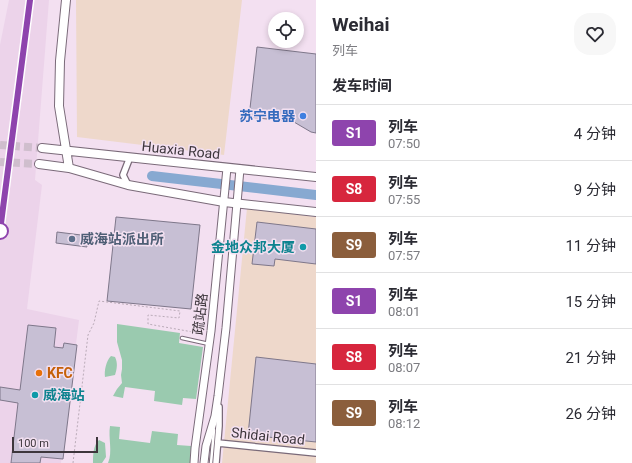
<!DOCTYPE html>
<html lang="zh">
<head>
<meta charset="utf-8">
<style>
	body { margin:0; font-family:Roboto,"Noto Sans SC",sans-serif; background:#f7f7f7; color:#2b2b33; height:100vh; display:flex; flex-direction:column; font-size:15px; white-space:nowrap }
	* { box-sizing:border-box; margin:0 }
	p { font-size:13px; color:#7c7c81 }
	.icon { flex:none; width:22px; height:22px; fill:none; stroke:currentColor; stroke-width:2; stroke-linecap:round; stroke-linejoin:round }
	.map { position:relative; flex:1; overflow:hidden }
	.details { display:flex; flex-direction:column; background:#fff; width:316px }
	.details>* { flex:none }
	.badge { padding:0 8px; border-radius:3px; font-size:14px; line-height:26px }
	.controls { position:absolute; left:268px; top:12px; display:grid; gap:8px }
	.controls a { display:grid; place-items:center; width:36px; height:36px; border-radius:50%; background:#fff; box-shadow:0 2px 6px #0003; font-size:20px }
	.scale { position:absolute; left:12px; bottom:10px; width:86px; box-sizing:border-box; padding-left:4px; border:2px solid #3d363c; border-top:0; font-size:11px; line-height:14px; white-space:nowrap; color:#3d363c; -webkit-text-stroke:3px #f3e0f1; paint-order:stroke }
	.map>.badge { position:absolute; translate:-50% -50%; box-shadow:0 0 0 2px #fff }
	h2 { padding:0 16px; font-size:15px; line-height:36px }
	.round { display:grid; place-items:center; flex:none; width:42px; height:42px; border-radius:16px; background:#f7f7f7 }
	.headline { display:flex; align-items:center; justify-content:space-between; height:68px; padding:0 16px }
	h1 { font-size:19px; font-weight:700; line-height:30px }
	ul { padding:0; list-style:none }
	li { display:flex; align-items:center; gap:12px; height:56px; padding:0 16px; border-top:1px solid #e1e1e2 }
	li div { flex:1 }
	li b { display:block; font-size:15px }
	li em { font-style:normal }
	li .badge { min-width:44px; font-weight:700; text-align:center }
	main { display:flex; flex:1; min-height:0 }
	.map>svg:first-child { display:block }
	.commercial { fill:#eed8cb }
	.built { fill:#ecd3ea }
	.green { fill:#9acaaf }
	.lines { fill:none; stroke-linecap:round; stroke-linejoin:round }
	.river { stroke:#87a9d1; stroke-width:10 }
	.building { fill:#c7bfd4; stroke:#7e778a }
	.secondary-tunnel { stroke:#cfbecd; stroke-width:8; stroke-dasharray:8 4; stroke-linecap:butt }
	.service-casing { stroke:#7a6a79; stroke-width:4.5 }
	.minor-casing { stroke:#7a6a79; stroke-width:8 }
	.tertiary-casing { stroke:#7a6a79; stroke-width:9 }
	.secondary-casing { stroke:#7a6a79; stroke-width:10 }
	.path { stroke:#baabb8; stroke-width:1; stroke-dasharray:2 2; stroke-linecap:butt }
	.service { stroke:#fff; stroke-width:2.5 }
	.minor { stroke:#fff; stroke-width:5.5 }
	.tertiary { stroke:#fff; stroke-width:7 }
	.secondary { stroke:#fff; stroke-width:8 }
	.rail-casing { stroke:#524950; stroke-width:3 }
	.rail { stroke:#f3e0f1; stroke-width:1.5; stroke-dasharray:4.5; stroke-linecap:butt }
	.line-casing { stroke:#fff; stroke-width:9 }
	.line { stroke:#8e44ad; stroke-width:6 }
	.shop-dot { fill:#3f7fe0; stroke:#f3e0f1; stroke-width:1.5 }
	.stop-dot { fill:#fff; stroke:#8e44ad; stroke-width:2 }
	.service-dot { fill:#5c6f8a; stroke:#f3e0f1; stroke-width:1.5 }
	.culture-dot { fill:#0f9aa8; stroke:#f3e0f1; stroke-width:1.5 }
	.food-dot { fill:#e8710a; stroke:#f3e0f1; stroke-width:1.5 }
	.labels { text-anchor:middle; stroke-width:3; stroke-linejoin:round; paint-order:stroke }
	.shop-label { font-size:14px; font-weight:bold; fill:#366cbe; stroke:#f3e0f1; text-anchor:end }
	.street-label { font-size:14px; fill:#3d363c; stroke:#f3e0f1 }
	.service-label { font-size:14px; font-weight:bold; fill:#4e5e75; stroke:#f3e0f1; text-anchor:start }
	.culture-label { font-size:14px; font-weight:bold; fill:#0d838f; stroke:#f3e0f1; text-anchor:end }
	.food-label { font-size:14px; font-weight:bold; fill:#c56008; stroke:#f3e0f1; text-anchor:start }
</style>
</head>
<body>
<main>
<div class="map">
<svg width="316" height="463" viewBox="0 0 316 463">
	<rect width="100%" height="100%" fill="#f3e0f1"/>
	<path class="commercial" d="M76 0H242L224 155 77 137Z
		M247 208 316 217V463H222Z"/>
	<path class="built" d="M9 0H49L35 180 42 185 27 309 79 320 61 463H0V45Z"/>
	<path class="green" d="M117 324 180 333 179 343 203 347 196 399 183 398 182 405 154 401 155 391 125 387 123 398 113 396 117 389 122 383 121 375 122 369V360L117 342Z
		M111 356 115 357C118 363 117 369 115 375L105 377C104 371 106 361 111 356Z
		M110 426 120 427 119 439 150 443 152 431 178 434 177 445 191 446 190 463H108C113 452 108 438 110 426Z
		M99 440 105 443 106 457 102 463H93C93 456 93 445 99 440Z"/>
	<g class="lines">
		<path class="river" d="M152 176 316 195"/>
	</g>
	<path class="building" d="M257 47 316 54V133L311 132 294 122 249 117Z
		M116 217 200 225 191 309 107 301Z
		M257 222 316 229V264L275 259 274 266 252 264Z
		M57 232 89 236 87 247 56 243Z
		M28 325 56 328 54 347 63 348 64 343 77 345 63 459 41 457 40 463H11L18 403 0 400V387L20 390Z
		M256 357 316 364V442L248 435Z"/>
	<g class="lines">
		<path class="secondary-tunnel" d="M0 145 42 148
			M0 162 39 164"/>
		<defs>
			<path id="service" d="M182 338 209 344
				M211 463 214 430"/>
			<path id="minor" d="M128 185 123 175 130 157
				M218 443 316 453
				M216 463 219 426V407"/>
			<path id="tertiary" d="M194 463 195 448 211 331 227 168
				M204 463 206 446 215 416 218 396 226 328 240 169"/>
			<path id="secondary" d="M66 0 60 61 59 106 69 168
				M42 148 316 177
				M39 164 69 168 128 185 224 202 316 212"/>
		</defs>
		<use href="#service" class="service-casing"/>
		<use href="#minor" class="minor-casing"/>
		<use href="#tertiary" class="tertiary-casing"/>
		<use href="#secondary" class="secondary-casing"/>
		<path class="path" d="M70 400H80
			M73 463 88 335 94 323 99 301 180 311 179 318 148 315V324L204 334"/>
		<use href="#service" class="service"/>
		<use href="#minor" class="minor"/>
		<use href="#tertiary" class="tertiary"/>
		<use href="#secondary" class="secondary"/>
		<defs>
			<path id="rail" d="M0 231 30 0"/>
		</defs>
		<use href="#rail" class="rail-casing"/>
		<use href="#rail" class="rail"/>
	</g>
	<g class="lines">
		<defs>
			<path id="line" d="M0 231 30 0"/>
		</defs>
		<use href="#line" class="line-casing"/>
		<use href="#line" class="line"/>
	</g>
	<circle class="shop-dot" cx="303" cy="116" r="4"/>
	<circle class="stop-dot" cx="0" cy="231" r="8"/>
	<circle class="service-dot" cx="72" cy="239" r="4"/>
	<g class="culture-dot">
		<circle cx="303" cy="247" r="4"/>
		<circle cx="35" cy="395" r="4"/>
	</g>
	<circle class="food-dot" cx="39" cy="373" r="4"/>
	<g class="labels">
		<g class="shop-label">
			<text x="295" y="121">苏宁电器</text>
		</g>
		<g class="street-label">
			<text transform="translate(181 150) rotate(6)" y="5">Huaxia Road</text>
			<text transform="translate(200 314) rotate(-84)" y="5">疏站路</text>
			<text transform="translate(268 436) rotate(6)" y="5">Shidai Road</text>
		</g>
		<g class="service-label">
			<text x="80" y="244">威海站派出所</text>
		</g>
		<g class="culture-label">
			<text x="295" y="252">金地众邦大厦</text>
			<text x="43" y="400" text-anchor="start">威海站</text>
		</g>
		<g class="food-label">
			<text x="47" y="378">KFC</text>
		</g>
	</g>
</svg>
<div class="controls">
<a><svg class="icon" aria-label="locate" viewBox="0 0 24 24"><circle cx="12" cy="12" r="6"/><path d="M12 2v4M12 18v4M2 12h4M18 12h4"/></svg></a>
</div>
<div class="scale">100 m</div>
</div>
<section class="details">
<div class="headline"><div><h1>Weihai</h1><p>列车</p></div><a class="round"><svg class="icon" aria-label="heart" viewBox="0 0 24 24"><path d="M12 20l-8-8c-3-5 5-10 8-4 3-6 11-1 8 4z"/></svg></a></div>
<h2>发车时间</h2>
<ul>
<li><span class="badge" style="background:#8e44ad;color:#fff">S1</span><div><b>列车</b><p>07:50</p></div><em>4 分钟</em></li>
<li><span class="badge" style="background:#d7263d;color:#fff">S8</span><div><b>列车</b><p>07:55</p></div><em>9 分钟</em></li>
<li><span class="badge" style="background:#8b5e3c;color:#fff">S9</span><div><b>列车</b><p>07:57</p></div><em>11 分钟</em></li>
<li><span class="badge" style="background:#8e44ad;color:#fff">S1</span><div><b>列车</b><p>08:01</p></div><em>15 分钟</em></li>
<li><span class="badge" style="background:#d7263d;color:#fff">S8</span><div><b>列车</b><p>08:07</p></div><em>21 分钟</em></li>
<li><span class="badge" style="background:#8b5e3c;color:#fff">S9</span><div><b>列车</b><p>08:12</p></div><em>26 分钟</em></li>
</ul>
</section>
</main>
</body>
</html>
